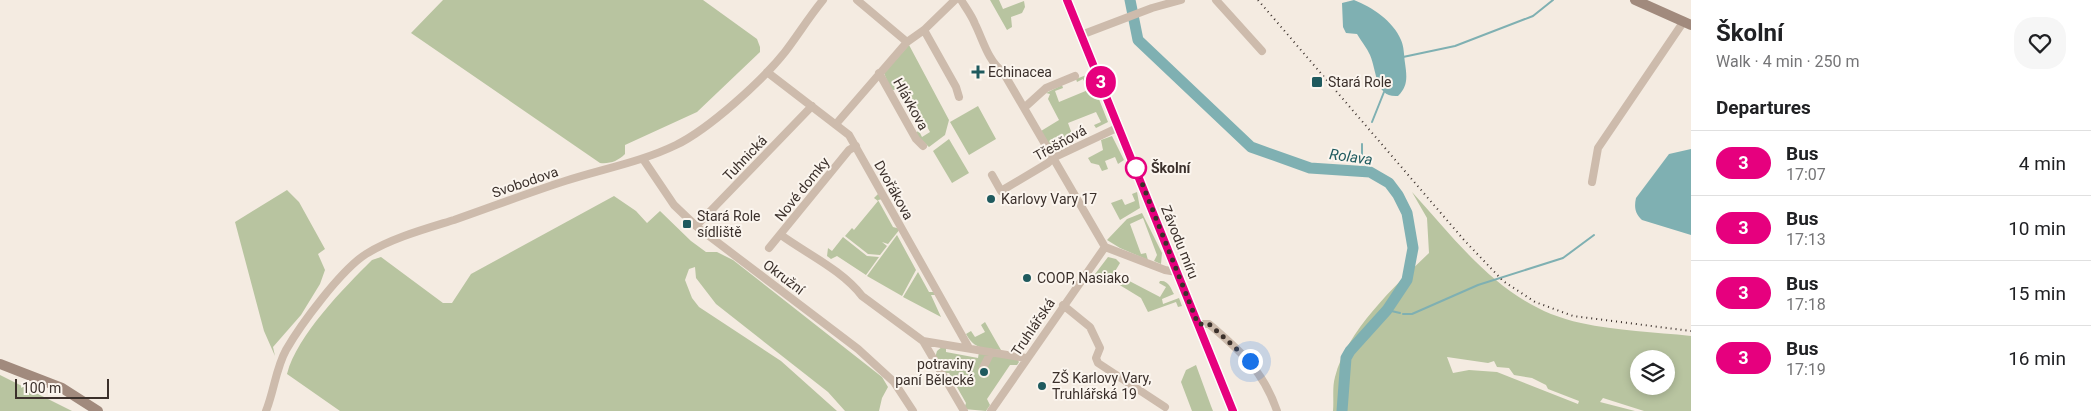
<!DOCTYPE html>
<html lang="en">
<head>
<meta charset="utf-8">
<style>
	body { margin:0; font-family:Roboto,sans-serif; background:#f6f6f6; color:#202124; height:100vh; display:flex; flex-direction:column; font-size:19px; white-space:nowrap }
	* { box-sizing:border-box; margin:0 }
	p { font-size:16px; color:#757577 }
	.icon { flex:none; width:28px; height:28px; fill:none; stroke:currentColor; stroke-width:2; stroke-linecap:round; stroke-linejoin:round }
	.map { position:relative; flex:1; overflow:hidden }
	.sheet { display:flex; flex-direction:column; background:#fff; width:400px }
	.sheet>* { flex:none }
	.badge { padding:0 10px; border-radius:16px; font-size:18px; line-height:32px }
	.fabs { position:absolute; left:1630px; top:350px; display:grid; gap:10px }
	.fabs a { display:grid; place-items:center; width:45px; height:45px; border-radius:50%; background:#fff; box-shadow:0 2px 8px #0003; font-size:25px }
	.scale { position:absolute; left:15px; bottom:12px; width:94px; box-sizing:border-box; padding-left:5px; border:2px solid #3b302b; border-top:0; font-size:14px; line-height:18px; white-space:nowrap; color:#3b302b; -webkit-text-stroke:4px #fbf5ee; paint-order:stroke }
	.you { position:absolute; width:25px; height:25px; margin:-12px; border:4px solid #fff; border-radius:50%; background:#1a73e8; box-shadow:0 0 0 8px #1a73e833 }
	.map>.badge { position:absolute; translate:-50% -50%; box-shadow:0 0 0 2px #fff }
	h2 { padding:0 25px; font-size:19px; line-height:45px }
	.round { display:grid; place-items:center; flex:none; width:52px; height:52px; border-radius:20px; background:#f6f6f6 }
	.overview { display:flex; align-items:center; justify-content:space-between; height:85px; padding:0 25px }
	h1 { font-size:24px; font-weight:700; line-height:38px }
	ul { padding:0; list-style:none }
	li { display:flex; align-items:center; gap:15px; height:65px; padding:0 25px; border-top:1px solid #e0e0e0 }
	li div { flex:1 }
	li b { display:block; font-size:19px }
	li em { font-style:normal }
	li .badge { min-width:55px; font-weight:700; text-align:center }
	main { display:flex; flex:1; min-height:0 }
	.map>svg:first-child { display:block }
	.green { fill:#b8c4a0; fill-rule:evenodd }
	.water { fill:#7fb0b2 }
	.lines { fill:none; stroke-linecap:round; stroke-linejoin:round }
	.stream { stroke:#7fb0b2; stroke-width:2 }
	.river { stroke:#7fb0b2; stroke-width:11 }
	.street { stroke:#cdbbac; stroke-width:8 }
	.secondary { stroke:#a18a7d; stroke-width:10 }
	.rail { stroke:#3b302b; stroke-width:2; stroke-dasharray:1 4; stroke-linecap:butt }
	.line-casing { stroke:#fff; stroke-width:11 }
	.line { stroke:#e6007e; stroke-width:8 }
	.walk { stroke:#3b302b; stroke-width:5; stroke-dasharray:0 9 }
	.poi-dot { fill:#1f5a5e; stroke:#fbf5ee; stroke-width:2 }
	.stop-dot { fill:#fff; stroke:#e6007e; stroke-width:2.5 }
	.labels { text-anchor:middle; stroke-width:4; stroke-linejoin:round; paint-order:stroke }
	.poi-label { font-size:14px; fill:#3b302b; stroke:#fbf5ee; text-anchor:start }
	.street-label { font-size:14px; fill:#3b302b; stroke:#fbf5ee }
	.stop-label { font-size:14px; font-weight:bold; fill:#3b302b; stroke:#fbf5ee; text-anchor:start }
	.water-label { font-size:15px; font-style:italic; fill:#1f5a5e; stroke:#fbf5ee }
</style>
</head>
<body>
<main>
<div class="map">
<svg width="1691" height="411" viewBox="0 0 1691 411">
	<rect width="100%" height="100%" fill="#f4ebe1"/>
	<path class="green" d="M443 0H703L757 39 760 47V52L697 112 625 145V154C618 161 610 164 600 163L411 33Z
		M990 0H999L1003 9 1024 1 1025 7 1022 13 1011 17 1012 27 1007 30Z
		M909 45 949 120 945 135 929 147 914 133 919 131 922 137 930 132 901 79 892 83 896 89 891 91 884 73Z
		M1089 74 1108 122 1096 128 1094 125 1101 122 1096 112 1068 123 1072 134 1080 131 1082 134 1065 142 1064 136H1061L1065 145 1052 149 1041 131 1059 120 1048 99 1050 94 1046 93 1062 85 1063 88 1055 91 1059 102 1088 90 1083 79 1077 82 1076 79Z
		M978 106 996 139 969 155 950 122Z
		M1112 136 1124 160 1118 164 1115 157 1105 161 1108 169 1102 171 1099 165 1091 163 1088 158 1103 150 1101 140Z
		M949 139 969 173 952 183 933 151Z
		M287 190 299 202 325 249 318 254 325 270 320 284 301 315 273 347 275 356 264 331 235 222Z
		M1137 192 1140 208 1120 220 1111 203 1122 199 1125 205 1135 201 1132 194Z
		M1412 192C1461 246 1506 308 1581 323 1617 331 1655 332 1691 336V411H1644L1603 398 1600 402 1635 411H1333C1334 400 1332 387 1335 377 1347 330 1395 286 1429 253L1427 218ZM1447 357 1488 363 1494 361 1497 367 1509 368 1514 375 1532 378 1546 385 1548 389 1579 401 1578 404 1497 372 1469 370 1453 373ZM1639 359H1666V386H1639Z
		M878 194 883 199 878 200 893 227 900 229 888 244 882 242 887 246 880 255 868 254 845 236 852 228 854 230 878 201 874 198Z
		M614 196 636 211 647 223 660 211 691 241 706 252H717L733 260 882 377 888 387 882 398 879 411H845L828 392 716 304 696 278 695 267 689 269 685 280 692 298 699 307 781 361 837 411H340L287 374C297 335 344 288 372 260L381 257 443 303H452L471 274Z
		M1142 213 1162 253 1161 264 1154 261 1157 255 1143 218 1130 224 1141 254 1146 253 1148 260 1120 248 1107 240 1127 219Z
		M897 235 916 270 902 296 867 276Z
		M843 237 867 256 879 257 866 275 837 256 831 259 827 256 828 248 832 251Z
		M1108 257 1116 259 1120 263 1114 273 1160 297 1166 287 1159 283 1160 281C1169 280 1171 289 1174 294L1162 299 1163 304 1179 298 1182 306 1178 307 1176 302 1148 312 1141 298 1100 273 1095 280 1092 278Z
		M918 272 929 292H935L936 295H931L941 317 903 297Z
		M985 322 1001 350C984 348 975 350 966 334L971 331 975 337 985 332 981 325Z
		M943 346 946 347V352L978 358 979 352 1017 359 1019 362 1017 365H1010L987 399 990 405 986 411 964 409 966 403 949 373H945L935 358 937 351Z
		M1196 365 1211 406 1213 411H1192L1181 382 1186 370Z
		M0 375 72 411H0Z"/>
	<path class="water" d="M1354 0C1372 7 1393 21 1401 40 1404 46 1404 56 1405 63 1407 77 1408 86 1398 96 1375 98 1377 71 1370 55 1367 48 1361 41 1357 34L1346 33 1343 27 1342 3Z
		M1691 149V235L1642 220C1635 214 1634 207 1636 198L1669 154Z"/>
	<g class="lines">
		<path class="stream" d="M1403 57 1455 46 1533 16 1553 0
			M1372 122 1384 92
			M1362 144V160L1370 172
			M1387 310 1400 313
			M1403 314H1412L1478 285 1563 258 1594 235"/>
		<path class="river" d="M1130 0 1138 40 1251 147 1310 168 1370 172 1389 183 1398 195 1407 213 1413 248 1407 280 1387 310 1350 351 1346 358 1342 411"/>
		<path class="street" d="M857 0 907 42
			M961 0C966 8 972 16 975 24 983 40 988 61 1003 72L1105 247
			M1216 0 1262 51
			M924 30 956 87 959 97
			M1081 35 1152 8 1181 0
			M767 72 849 135 969 348
			M879 73 916 139 923 146
			M1024 108 1046 88 1075 76
			M836 124 907 42 924 30 955 0
			M643 159 674 205 696 226 858 349 894 382 913 411
			M992 175 1001 191 1048 163 1053 158 1119 127
			M1592 182 1598 148 1684 21
			M696 226 812 106
			M781 235C807 254 842 270 862 296L923 341 1026 358
			M769 248 849 150 856 146
			M1063 305 1090 327 1100 348 1096 358 1098 363 1165 407
			M1198 324H1209C1241 352 1263 370 1277 411
			M923 341 964 411
			M983 368 991 352
			M266 411C274 391 276 368 286 350 301 324 341 270 366 254 392 238 425 229 454 220 491 207 528 193 565 181 602 169 641 162 676 145 709 129 762 81 785 52 798 35 809 17 823 0
			M991 411 1105 247 1165 270 1177 272"/>
		<path class="secondary" d="M1067 0 1233 411
			M1635 0 1691 25
			M0 364 62 388 98 411"/>
		<path class="rail" d="M1258 0 1464 240 1503 281 1535 302 1573 316 1691 331"/>
	</g>
	<g class="lines">
		<defs>
			<path id="line" d="M1067 0 1233 411"/>
		</defs>
		<use href="#line" class="line-casing"/>
		<use href="#line" class="line"/>
		<path class="walk" d="M1136 168 1198 324H1209L1250 361"/>
	</g>
	<g class="poi-dot">
		<path d="M975.5 64.5h5v5h5v5h-5v5h-5v-5h-5v-5h5z"/>
		<rect x="1311" y="76" width="12" height="12" rx="2.5"/>
		<circle cx="991" cy="199" r="5"/>
		<rect x="682" y="219" width="10" height="10" rx="2.5"/>
		<circle cx="1027" cy="278" r="5"/>
		<circle cx="984" cy="372" r="5"/>
		<circle cx="1042" cy="386" r="5"/>
	</g>
	<circle class="stop-dot" cx="1136" cy="168" r="10"/>
	<g class="labels">
		<g class="poi-label">
			<text x="988" y="77">Echinacea</text>
			<text x="1328" y="87">Stará Role</text>
			<text x="1001" y="204">Karlovy Vary 17</text>
			<text x="697" y="221">Stará Role<tspan x="697" dy="16">sídliště</tspan></text>
			<text x="1037" y="283">COOP, Nasiako</text>
			<text x="974" y="369" text-anchor="end">potraviny<tspan x="974" dy="16">paní Bělecké</tspan></text>
			<text x="1052" y="383">ZŠ Karlovy Vary,<tspan x="1052" dy="16">Truhlářská 19</tspan></text>
		</g>
		<g class="street-label">
			<text transform="translate(911 104) rotate(61)" y="5">Hlávkova</text>
			<text transform="translate(1060 143) rotate(-29)" y="5">Třešňová</text>
			<text transform="translate(745 158) rotate(-46)" y="5">Tuhnická</text>
			<text transform="translate(525 182) rotate(-19)" y="5">Svobodova</text>
			<text transform="translate(802 189) rotate(-51)" y="5">Nové domky</text>
			<text transform="translate(894 190) rotate(61)" y="5">Dvořákova</text>
			<text transform="translate(1180 242) rotate(68)" y="5">Závodu míru</text>
			<text transform="translate(784 277) rotate(37)" y="5">Okružní</text>
			<text transform="translate(1033 327) rotate(-56)" y="5">Truhlářská</text>
		</g>
		<g class="stop-label">
			<text x="1151" y="173">Školní</text>
		</g>
		<g class="water-label">
			<text transform="translate(1351 157) rotate(8)" y="5">Rolava</text>
		</g>
	</g>
</svg>
<div class="fabs">
<a><svg class="icon" aria-label="layers" viewBox="0 0 24 24"><path d="M12 4l9 5-9 5-9-5zM3 14l9 5 9-5"/></svg></a>
</div>
<div class="scale">100 m</div>
<div class="you" style="left:1250px;top:361px"></div>
<b class="badge" style="left:1101px;top:82px;background:#e6007e;color:#fff">3</b>
</div>
<section class="sheet">
<div class="overview"><div><h1>Školní</h1><p>Walk · 4 min · 250 m</p></div><a class="round"><svg class="icon" aria-label="heart" viewBox="0 0 24 24"><path d="M12 20l-8-8c-3-5 5-10 8-4 3-6 11-1 8 4z"/></svg></a></div>
<h2>Departures</h2>
<ul>
<li><span class="badge" style="background:#e6007e;color:#fff">3</span><div><b>Bus</b><p>17:07</p></div><em>4 min</em></li>
<li><span class="badge" style="background:#e6007e;color:#fff">3</span><div><b>Bus</b><p>17:13</p></div><em>10 min</em></li>
<li><span class="badge" style="background:#e6007e;color:#fff">3</span><div><b>Bus</b><p>17:18</p></div><em>15 min</em></li>
<li><span class="badge" style="background:#e6007e;color:#fff">3</span><div><b>Bus</b><p>17:19</p></div><em>16 min</em></li>
</ul>
</section>
</main>
</body>
</html>
